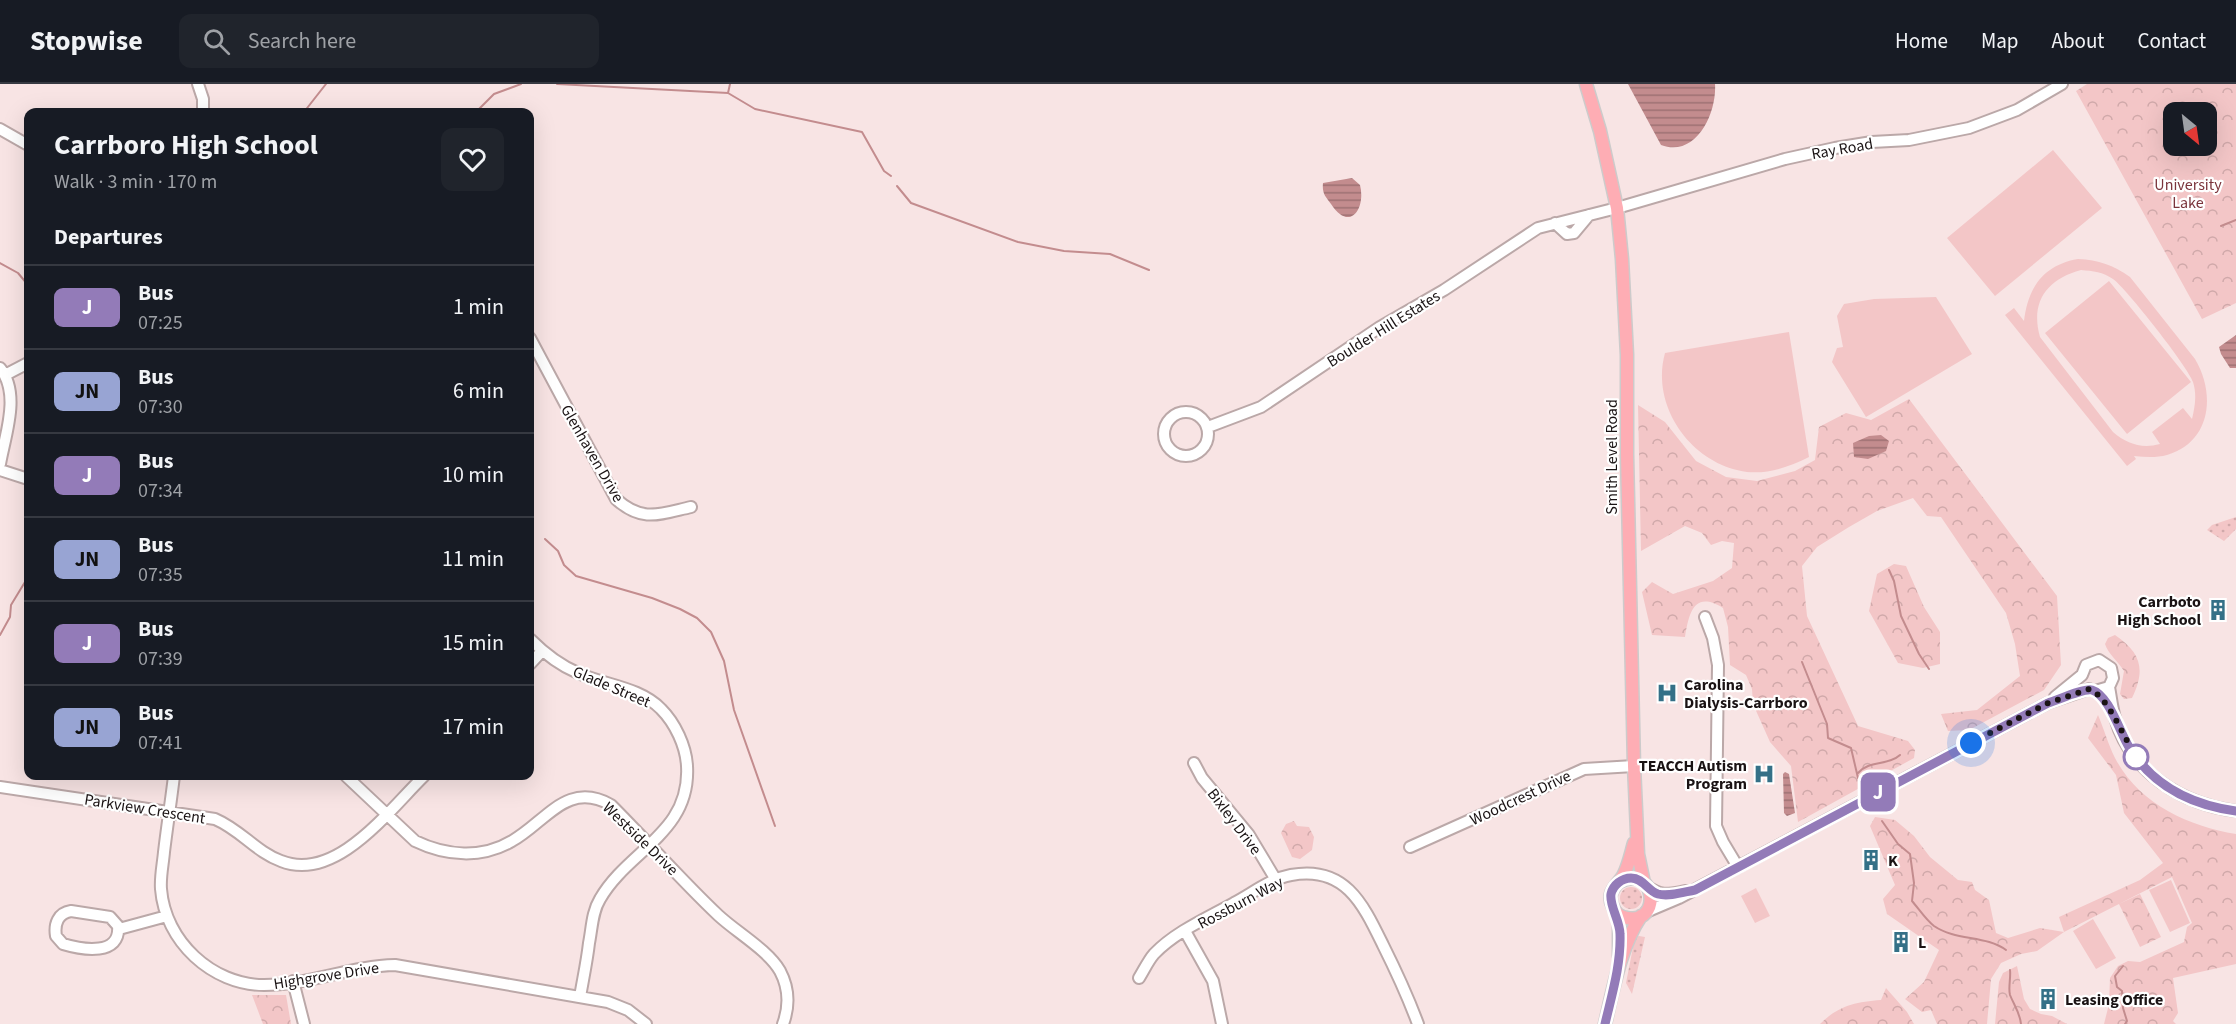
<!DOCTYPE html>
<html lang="en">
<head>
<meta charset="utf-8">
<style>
	body { margin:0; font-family:"Source Sans 3",sans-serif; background:#20242c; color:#f1f3f6; height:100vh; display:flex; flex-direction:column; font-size:22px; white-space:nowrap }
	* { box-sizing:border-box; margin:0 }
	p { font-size:20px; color:#9ea1a6 }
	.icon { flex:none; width:33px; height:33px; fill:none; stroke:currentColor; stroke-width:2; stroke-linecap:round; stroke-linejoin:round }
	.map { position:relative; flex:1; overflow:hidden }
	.details { position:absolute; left:24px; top:24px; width:510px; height:672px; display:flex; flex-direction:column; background:#171b24; border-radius:12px; box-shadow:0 6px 24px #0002 }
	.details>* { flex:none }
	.badge { padding:0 12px; border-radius:9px; font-size:21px; line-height:39px }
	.needle { width:39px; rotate:151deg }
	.buttons { position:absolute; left:2163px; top:18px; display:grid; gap:12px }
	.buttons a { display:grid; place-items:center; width:54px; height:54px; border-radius:12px; background:#171b24; box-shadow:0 6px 24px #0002; font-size:30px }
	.you { position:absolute; width:30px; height:30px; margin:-15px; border:4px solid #fff; border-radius:50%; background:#1a73e8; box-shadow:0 0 0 9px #1a73e833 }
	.map>.badge { position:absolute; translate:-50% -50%; box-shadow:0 0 0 3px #fff }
	h2 { padding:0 30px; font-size:22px; line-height:54px }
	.round { display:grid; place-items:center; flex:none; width:63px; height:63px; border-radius:12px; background:#20242c }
	.summary { display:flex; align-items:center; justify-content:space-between; height:102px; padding:0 30px }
	h1 { font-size:28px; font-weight:700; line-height:45px }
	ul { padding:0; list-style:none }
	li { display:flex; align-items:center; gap:18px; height:84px; padding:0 30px; border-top:2px solid #363941 }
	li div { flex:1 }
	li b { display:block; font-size:22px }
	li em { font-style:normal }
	li .badge { min-width:66px; font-weight:700; text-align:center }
	header { display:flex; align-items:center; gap:36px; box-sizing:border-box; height:84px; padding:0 30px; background:#171b24; border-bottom:2px solid #363941 }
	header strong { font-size:28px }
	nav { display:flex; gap:33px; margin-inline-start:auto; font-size:21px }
	.search { width:420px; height:54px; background:#20242c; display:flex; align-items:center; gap:15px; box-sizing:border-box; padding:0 21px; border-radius:12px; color:#9ea1a6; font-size:22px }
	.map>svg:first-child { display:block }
	.grass { fill:url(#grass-dots) }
	.forest { fill:url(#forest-crowns); fill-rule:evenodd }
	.pitch { fill:#f3c6c7; fill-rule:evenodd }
	.water { fill:url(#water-rules) }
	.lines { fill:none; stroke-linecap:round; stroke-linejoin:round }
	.stream { stroke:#c38c8e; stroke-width:2 }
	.minor-casing { stroke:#bba8a8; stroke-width:14 }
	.major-casing { stroke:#cdcbcb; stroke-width:15 }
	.minor { stroke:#fff; stroke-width:10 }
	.major { stroke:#feadb4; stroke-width:12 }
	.line-casing { stroke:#fff; stroke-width:14 }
	.line { stroke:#937bb8; stroke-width:9 }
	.walk { stroke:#1a1314; stroke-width:6; stroke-dasharray:0 10.8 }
	.stop-dot { fill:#fff; stroke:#937bb8; stroke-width:3 }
	.labels { text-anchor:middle; stroke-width:4.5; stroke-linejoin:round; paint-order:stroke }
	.street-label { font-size:16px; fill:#1a1314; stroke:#fff }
	.park-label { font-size:16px; fill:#7b353c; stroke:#fff }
	.poi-label { font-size:16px; font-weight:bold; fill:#1a1314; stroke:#fff; text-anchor:start }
</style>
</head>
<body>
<header>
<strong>Stopwise</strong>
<div class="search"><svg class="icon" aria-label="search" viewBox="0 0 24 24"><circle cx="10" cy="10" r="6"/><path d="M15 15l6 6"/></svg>Search here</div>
<nav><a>Home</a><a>Map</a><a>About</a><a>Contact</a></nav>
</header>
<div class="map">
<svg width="2236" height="940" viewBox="0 0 2236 940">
	<defs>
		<pattern id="grass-dots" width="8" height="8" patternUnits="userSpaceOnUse" patternTransform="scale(1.5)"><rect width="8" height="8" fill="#f3c6c7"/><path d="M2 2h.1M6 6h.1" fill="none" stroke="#d0a9aa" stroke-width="1.8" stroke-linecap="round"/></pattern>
		<pattern id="forest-crowns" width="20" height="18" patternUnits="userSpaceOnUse" patternTransform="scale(1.5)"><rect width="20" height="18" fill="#f3c6c7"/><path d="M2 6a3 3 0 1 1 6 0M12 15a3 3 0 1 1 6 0" fill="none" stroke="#d0a9aa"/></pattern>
		<pattern id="water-rules" width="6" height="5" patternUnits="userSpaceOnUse" patternTransform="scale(1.5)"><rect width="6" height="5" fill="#c38c8e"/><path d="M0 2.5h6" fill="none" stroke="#9e7173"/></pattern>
	</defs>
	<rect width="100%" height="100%" fill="#f8e4e4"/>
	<path class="grass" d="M2236 433V445L2224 457 2207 446 2212 441Z
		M1620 814a11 11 0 1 1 22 0a11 11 0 1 1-22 0Z
		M1639 852 1645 853 1632 910 1626 899 1635 853Z"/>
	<path class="forest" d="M2087 0H2236V219L2202 235 2076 7ZM2174 28H2206V62H2174Z
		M1909 315 2057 512 2061 581 2044 606 1969 646 1948 647 1941 630 1977 626 2020 592 2015 560 2006 529 1941 433 1927 432 1913 414 1877 427 1849 443 1817 463 1802 482 1807 532 1858 642 1908 657 1915 666 1914 674 1798 738 1791 682 1770 658 1753 620 1752 605 1746 591 1730 581 1728 543 1723 524C1694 506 1689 529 1685 553L1652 551 1642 508 1652 498 1673 510 1713 497 1732 484 1734 459 1722 457 1711 461 1702 449 1685 442 1641 467 1638 321 1665 338 1696 377 1726 393 1757 397 1795 387 1815 376 1819 343 1846 329 1871 336Z
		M1894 480 1906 482 1924 523 1940 548V580L1923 584 1898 579 1869 527 1877 490Z
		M2115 551C2141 569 2146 585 2132 614L2124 615 2120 610 2124 587C2118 577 2108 570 2105 560L2108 554Z
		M2098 631C2104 645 2108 660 2115 674 2139 720 2188 742 2236 750V880L2173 894 2178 929 2173 937 2176 940H2104L2109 920 2110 894 2118 882 2128 877 2140 878 2184 858 2187 843 2192 839 2172 793 2064 848 2037 867 2021 870 2001 879 1991 895 1987 940H1937L1931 926 1922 928 1905 915 1924 898 1939 866 1887 830 1883 815 1895 801 1870 742 1875 733 1895 736 1914 752 1930 773 1958 796 1972 798 1975 806 1989 816 1996 849 2008 854 2040 844 2064 848 2059 833 2140 796 2163 779 2124 729 2116 691 2088 654Z
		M1294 737 1297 742 1309 743 1314 753 1312 766 1300 775 1292 773 1281 749 1286 740Z
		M2140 810 2161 853 2140 863 2119 820Z
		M2017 882 2024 915 2030 925 2041 930 2052 932 2067 940H1995L1999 898 2003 889Z
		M1886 904 1907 928 1914 940H1820C1838 922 1855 918 1881 916Z
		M252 911H286L291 940H263Z"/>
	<path class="pitch" d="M2053 66 2102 124 1995 212 1947 154Z
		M2078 175C2099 176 2113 181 2130 193L2195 275C2216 310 2211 358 2167 371 2156 374 2145 373 2134 372L2136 375 2127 382 2005 231 2014 224 2024 237C2028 204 2043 181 2078 175ZM2081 186C2093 187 2103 188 2113 195 2125 203 2189 284 2193 298 2197 311 2195 322 2192 335L2183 324 2152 348 2160 360C2142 365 2127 360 2113 348L2040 253C2030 218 2047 195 2081 186Z
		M2109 197 2191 298 2127 350 2045 249Z
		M1936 213 1972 270 1866 333 1832 278 1837 264 1843 263 1837 232 1844 220 1874 215Z
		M1789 248 1809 373C1789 383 1769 390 1747 388 1692 381 1650 323 1665 269Z
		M2171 796 2190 839 2170 848 2149 806Z
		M1756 804 1770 832 1755 839 1741 812Z
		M2093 835 2116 874 2096 885 2073 847Z"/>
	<path class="water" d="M1628 0H1715C1717 29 1696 74 1661 61Z
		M1352 94 1360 101C1366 124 1350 149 1331 120 1325 112 1322 109 1323 99Z
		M2236 251V284H2230L2221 270 2219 263Z
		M1881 351 1889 357 1886 367 1868 375 1854 373 1853 359 1869 352Z
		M1785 688 1789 690 1795 729 1787 732 1784 729 1783 690Z"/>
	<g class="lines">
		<path class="stream" d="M557 0 728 9 755 25 862 48 884 87 891 92
			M728 9 730 0
			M304 28 326 0
			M476 28 494 10 521 0
			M897 102 911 119 1018 158 1064 167 1110 170 1149 186
			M2221 142 2236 136
			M0 179 18 189 28 201
			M545 455 558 467 564 481 576 492 652 514 680 525 697 534 711 548 724 577 734 626 775 742
			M1889 486 1894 497 1901 532 1919 570 1929 585
			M0 551 10 533 11 521 28 493
			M1802 578 1827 640 1828 654 1851 664 1858 694
			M1858 689C1869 676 1888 682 1900 671
			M1882 737 1898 760 1910 770 1914 799 1912 817C1919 825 1926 836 1934 842 1956 857 1986 851 2006 866
			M2123 882 2115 892 2117 903 2122 907 2123 924 2127 937 2125 940
			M2010 886C2011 894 2008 904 2010 911 2014 921 2020 929 2021 940"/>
		<defs>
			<path id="minor" d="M198 0 203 15V28
				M0 45 28 61
				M1555 139 1567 150 1574 149 1589 131
				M530 254 616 415C642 439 660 430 691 423
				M0 284C21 310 5 351 0 380
				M5 291 28 279
				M1164 350a22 22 0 1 1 44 0a22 22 0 1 1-44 0Z
				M1208 343 1261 323 1380 243 1444 206 1538 144 1617 124 1785 75 1835 64 1872 58 1909 56 1969 44 2017 26 2062 0
				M0 386 28 395
				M1705 533 1713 554 1718 581 1716 742 1723 758 1738 783
				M530 555C544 569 559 581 578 589 604 601 640 603 661 625 675 639 686 662 687 682 691 749 628 766 600 815 592 828 592 844 589 859 587 877 583 895 580 913
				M530 580 542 567
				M2109 603C2111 613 2112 624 2115 634 2131 689 2182 720 2236 727
				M2055 613 2082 591 2086 581 2099 576 2111 584 2113 594 2109 603 2095 607
				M1194 679 1202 694 1249 751 1276 796
				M174 692C171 717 167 743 164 768 163 780 160 793 161 805 165 857 212 901 264 901 308 901 351 882 395 881L608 918 628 926 646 940
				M346 692 415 757C446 772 482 775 512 757 546 738 567 696 611 721 647 757 681 796 718 831 736 848 768 866 780 887 789 904 790 921 783 940
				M0 703 215 735C241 746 256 768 281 777 336 799 389 726 424 692
				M1410 763 1584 685 1634 682
				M1648 803C1662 813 1669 810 1686 807
				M71 827 110 833 118 842C121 872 83 866 63 860L56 852C54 840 58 829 71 827Z
				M1646 828 1679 814 2048 619 2089 605
				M119 845 167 832
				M1185 847 1213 897 1222 940
				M1139 894C1144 886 1148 877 1154 870 1175 848 1207 834 1234 819 1253 809 1270 795 1291 791 1345 781 1363 820 1383 861 1396 887 1408 913 1418 940
				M293 897 304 940"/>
			<path id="major" d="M1586 0 1600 47 1617 124 1622 175 1627 271V371L1634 682 1638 770 1644 799
				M1619 798C1657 779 1662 841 1627 834 1621 833 1615 829 1613 823 1611 819 1610 814 1611 810 1613 802 1621 797 1624 790 1629 780 1631 769 1634 759
				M1616 828 1619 839V872
				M1605 940C1613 906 1621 861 1641 832"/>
		</defs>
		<use href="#minor" class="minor-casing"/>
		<use href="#major" class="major-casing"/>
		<use href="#minor" class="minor"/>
		<use href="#major" class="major"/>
	</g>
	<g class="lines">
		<defs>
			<path id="line" d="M1605 940C1612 910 1621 881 1620 850 1620 837 1609 821 1611 810 1613 801 1622 794 1631 794 1643 794 1648 807 1658 810 1669 813 1684 808 1695 806L2048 619C2058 616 2084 604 2092 606 2109 611 2120 649 2129 663 2153 702 2192 721 2236 727"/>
		</defs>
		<use href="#line" class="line-casing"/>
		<use href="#line" class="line"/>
		<path class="walk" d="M1971 659 2048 619 2089 605C2110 613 2124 658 2140 677L2136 673"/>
	</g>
	<defs>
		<symbol id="building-bare" viewBox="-9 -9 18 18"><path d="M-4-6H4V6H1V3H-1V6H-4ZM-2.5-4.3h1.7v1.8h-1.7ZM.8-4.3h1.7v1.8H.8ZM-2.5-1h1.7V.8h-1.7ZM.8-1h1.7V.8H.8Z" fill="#347087" stroke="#fff" stroke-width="2.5" paint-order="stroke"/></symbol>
		<symbol id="hospital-bare" viewBox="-9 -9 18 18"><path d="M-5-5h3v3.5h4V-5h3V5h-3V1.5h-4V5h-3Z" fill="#347087" stroke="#fff" stroke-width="2.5" paint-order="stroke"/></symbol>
	</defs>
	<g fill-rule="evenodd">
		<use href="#building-bare" x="2203" y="511" width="30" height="30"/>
		<use href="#hospital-bare" x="1652" y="594" width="30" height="30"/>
		<use href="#hospital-bare" x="1749" y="675" width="30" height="30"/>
		<use href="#building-bare" x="1856" y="761" width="30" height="30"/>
		<use href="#building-bare" x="1886" y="843" width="30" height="30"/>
		<use href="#building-bare" x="2033" y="900" width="30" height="30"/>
	</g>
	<circle class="stop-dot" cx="2136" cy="673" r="12"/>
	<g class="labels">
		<g class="street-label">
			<text transform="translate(1842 64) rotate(-10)" y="6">Ray Road</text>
			<text transform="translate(1383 244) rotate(-32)" y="6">Boulder Hill Estates</text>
			<text transform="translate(593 369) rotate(60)" y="6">Glenhaven Drive</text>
			<text transform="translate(1611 373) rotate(-90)" y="6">Smith Level Road</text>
			<text transform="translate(612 602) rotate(23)" y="6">Glade Street</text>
			<text transform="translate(1520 713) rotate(-25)" y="6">Woodcrest Drive</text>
			<text transform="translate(145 724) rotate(9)" y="6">Parkview Crescent</text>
			<text transform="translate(1235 737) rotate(53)" y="6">Bixley Drive</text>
			<text transform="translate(641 754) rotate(44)" y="6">Westside Drive</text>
			<text transform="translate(1240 818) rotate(-28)" y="6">Rossburn Way</text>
			<text transform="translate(326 891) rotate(-9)" y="6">Highgrove Drive</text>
		</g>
		<g class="park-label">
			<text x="2188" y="106">University<tspan x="2188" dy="18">Lake</tspan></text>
		</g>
		<g class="poi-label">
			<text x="2201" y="523" text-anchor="end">Carrboto<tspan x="2201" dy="18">High School</tspan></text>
			<text x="1684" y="606">Carolina<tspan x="1684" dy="18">Dialysis-Carrboro</tspan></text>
			<text x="1747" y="687" text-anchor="end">TEACCH Autism<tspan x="1747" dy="18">Program</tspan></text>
			<text x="1888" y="782">K</text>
			<text x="1918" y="864">L</text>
			<text x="2065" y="921">Leasing Office</text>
		</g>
	</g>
</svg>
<div class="buttons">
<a><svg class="needle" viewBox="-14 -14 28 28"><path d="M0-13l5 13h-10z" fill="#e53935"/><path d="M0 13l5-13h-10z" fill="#9ea1a6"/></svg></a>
</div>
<div class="you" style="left:1971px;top:659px"></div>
<b class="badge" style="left:1878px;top:708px;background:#937bb8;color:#fff">J</b>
<section class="details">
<div class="summary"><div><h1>Carrboro High School</h1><p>Walk · 3 min · 170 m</p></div><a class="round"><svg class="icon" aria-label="heart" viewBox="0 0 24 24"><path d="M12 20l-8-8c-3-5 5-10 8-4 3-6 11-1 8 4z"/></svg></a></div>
<h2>Departures</h2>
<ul>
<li><span class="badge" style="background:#937bb8;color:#fff">J</span><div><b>Bus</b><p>07:25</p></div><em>1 min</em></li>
<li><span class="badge" style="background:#98a4d3;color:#111">JN</span><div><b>Bus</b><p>07:30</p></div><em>6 min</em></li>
<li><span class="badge" style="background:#937bb8;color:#fff">J</span><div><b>Bus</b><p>07:34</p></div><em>10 min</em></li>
<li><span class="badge" style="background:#98a4d3;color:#111">JN</span><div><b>Bus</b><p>07:35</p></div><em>11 min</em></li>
<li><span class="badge" style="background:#937bb8;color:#fff">J</span><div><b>Bus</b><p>07:39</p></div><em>15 min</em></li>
<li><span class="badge" style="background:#98a4d3;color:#111">JN</span><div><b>Bus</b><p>07:41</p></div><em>17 min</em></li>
</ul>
</section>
</div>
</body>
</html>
